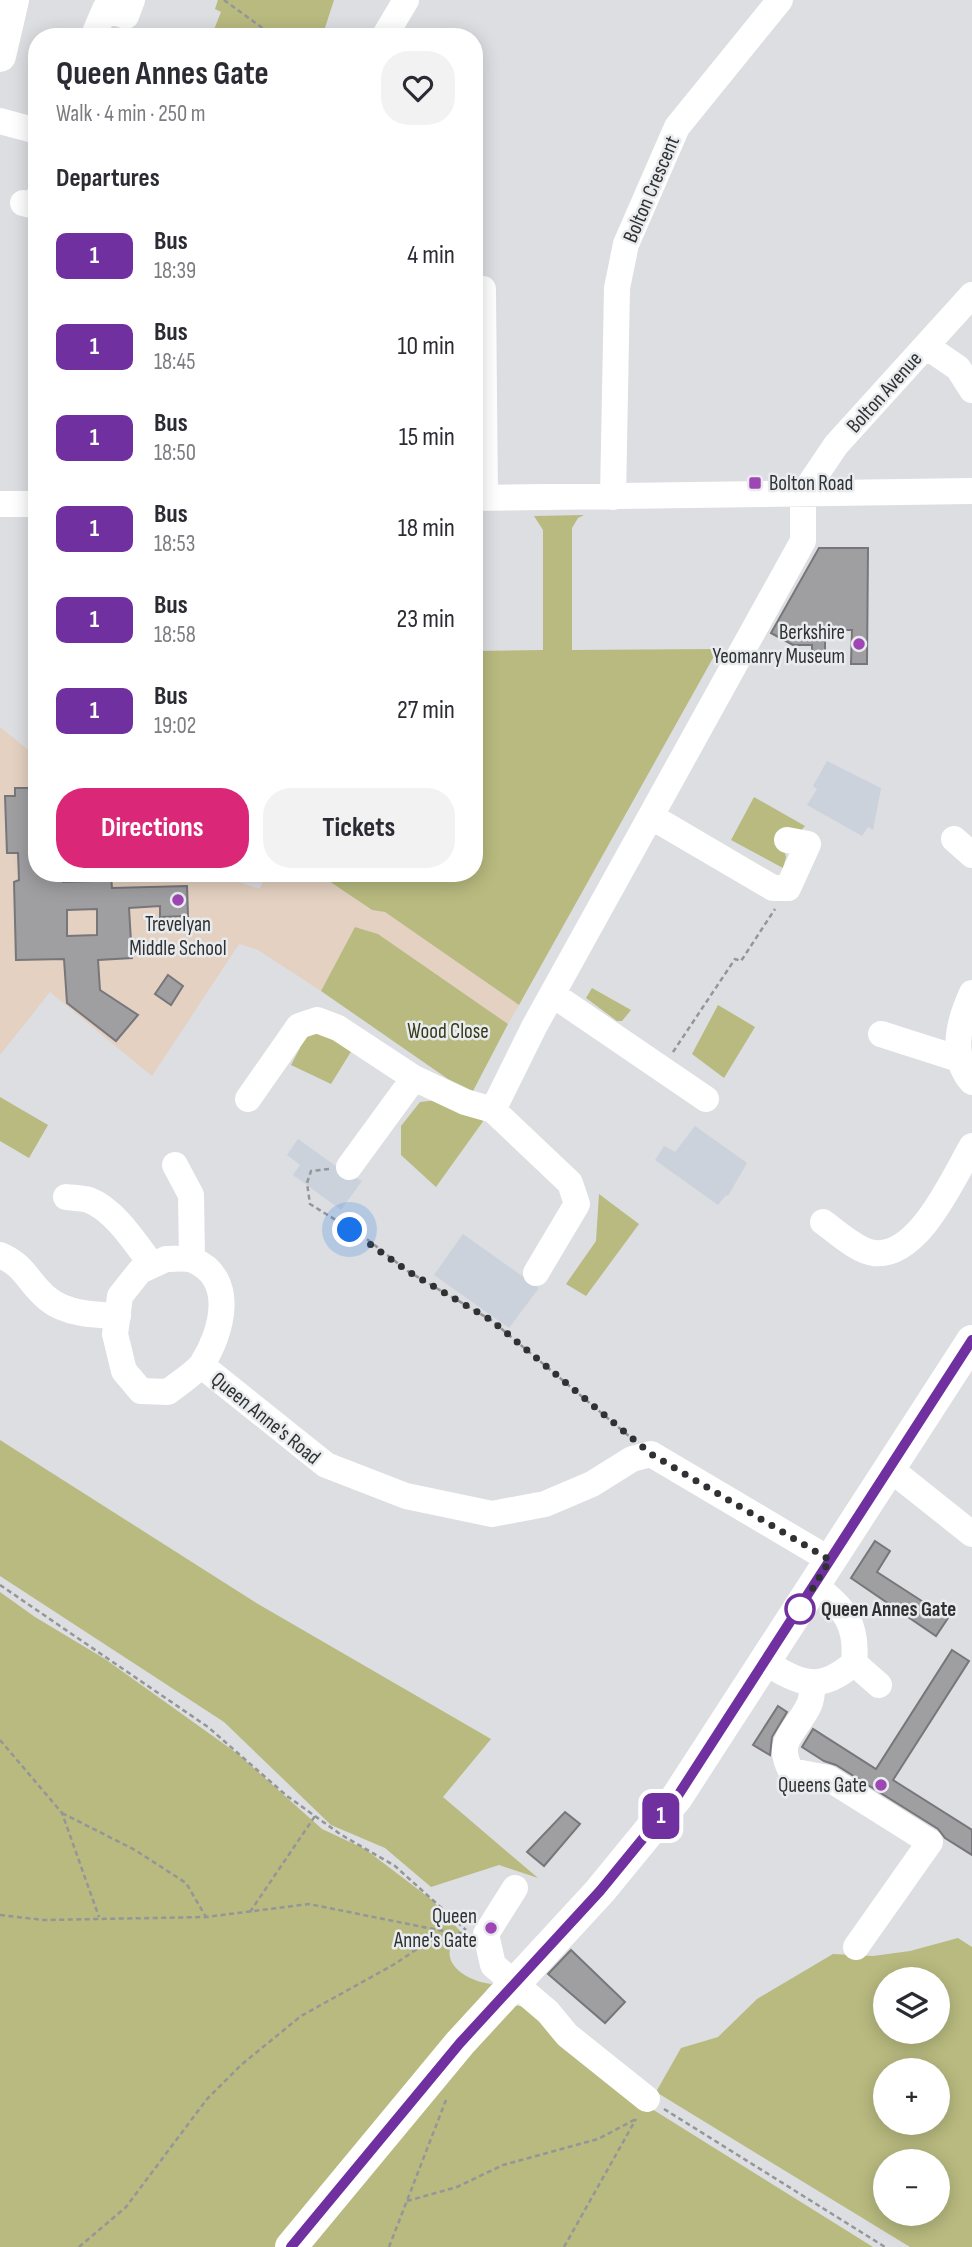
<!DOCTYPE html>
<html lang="en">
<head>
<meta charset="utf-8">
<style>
	body { margin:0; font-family:"Sofia Sans Condensed",sans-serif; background:#f2f2f3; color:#2b2b33; height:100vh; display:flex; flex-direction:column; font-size:26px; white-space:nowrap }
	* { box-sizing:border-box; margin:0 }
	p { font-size:23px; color:#7c7c81 }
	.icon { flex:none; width:38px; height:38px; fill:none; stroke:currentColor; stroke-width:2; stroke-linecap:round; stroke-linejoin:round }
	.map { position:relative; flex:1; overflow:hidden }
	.side { position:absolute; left:28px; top:28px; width:455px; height:854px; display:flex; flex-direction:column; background:#fff; border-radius:28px; box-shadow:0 4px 18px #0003 }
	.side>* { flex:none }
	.badge { padding:0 14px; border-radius:10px; font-size:24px; line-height:46px }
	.fabs { position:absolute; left:873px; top:1967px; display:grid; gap:14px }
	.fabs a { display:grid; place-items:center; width:77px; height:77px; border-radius:50%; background:#fff; box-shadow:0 4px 18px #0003; font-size:35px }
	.you { position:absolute; width:35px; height:35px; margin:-18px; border:5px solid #fff; border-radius:50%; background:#1a73e8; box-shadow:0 0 0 10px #1a73e833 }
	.map>.badge { position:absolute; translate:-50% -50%; box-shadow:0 0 0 4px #fff }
	h2 { padding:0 28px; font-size:26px; line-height:63px }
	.round { display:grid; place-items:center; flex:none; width:74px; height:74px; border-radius:28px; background:#f2f2f3 }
	.head { display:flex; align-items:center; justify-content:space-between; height:119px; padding:0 28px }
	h1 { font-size:33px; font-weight:700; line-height:52px }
	.primary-button { display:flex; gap:14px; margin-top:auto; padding:14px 28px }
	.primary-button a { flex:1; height:80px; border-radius:28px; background:#db2777; color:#fff; font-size:28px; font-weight:700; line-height:80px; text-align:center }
	.primary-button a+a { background:#f2f2f3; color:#2b2b33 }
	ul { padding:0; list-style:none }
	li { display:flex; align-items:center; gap:21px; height:91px; padding:0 28px }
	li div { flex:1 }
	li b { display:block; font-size:26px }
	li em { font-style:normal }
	li .badge { min-width:77px; font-weight:700; text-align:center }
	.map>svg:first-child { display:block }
	.built { fill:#cbd2db }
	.education { fill:#e4d1c1 }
	.green { fill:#b8ba7f; fill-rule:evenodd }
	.building { fill:#9f9fa2; stroke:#77767a; stroke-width:2; fill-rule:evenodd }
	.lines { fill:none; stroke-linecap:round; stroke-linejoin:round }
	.path { stroke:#949698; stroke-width:2.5; stroke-dasharray:5 3.5; stroke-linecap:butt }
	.minor { stroke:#fff; stroke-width:26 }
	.major { stroke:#fff; stroke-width:32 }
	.line-casing { stroke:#fff; stroke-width:16 }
	.line { stroke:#7030a0; stroke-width:10 }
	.walk { stroke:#303132; stroke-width:7; stroke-dasharray:0 12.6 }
	.poi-dot { fill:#9e46b3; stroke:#e9ecef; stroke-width:2.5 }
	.stop-dot { fill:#fff; stroke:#7030a0; stroke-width:3.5 }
	.labels { text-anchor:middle; stroke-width:5; stroke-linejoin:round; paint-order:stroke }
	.street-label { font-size:21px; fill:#303132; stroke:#e9ecef }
	.poi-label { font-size:21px; fill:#303132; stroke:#e9ecef; text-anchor:end }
	.park-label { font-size:21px; fill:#383918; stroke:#e9ecef }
	.stop-label { font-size:21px; font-weight:bold; fill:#303132; stroke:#e9ecef; text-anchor:start }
</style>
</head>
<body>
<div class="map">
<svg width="972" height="2247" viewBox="0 0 972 2247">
	<rect width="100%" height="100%" fill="#dcdee2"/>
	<path class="built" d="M827 761 881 788 873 830 868 827 862 836 807 805 817 789 813 786Z
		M695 1126 747 1163 728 1196 726 1195 718 1205 655 1160 664 1146 675 1152Z
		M298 1139 344 1172 362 1181 341 1210 293 1175 300 1165 287 1155Z
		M463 1234 539 1288 509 1328 434 1275Z"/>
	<path class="education" d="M0 727 37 757V873H212L260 889 266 873H317L371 910 385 912 519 1005 508 1024 378 934 355 927 321 991 258 950 239 944 152 1076 50 992 0 1055Z"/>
	<path class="green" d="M218 0H334L322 37H211L221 12 215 9Z
		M584 515 578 518 572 528V650L718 649 519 1005 385 912 372 910 317 873H474V651L543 650V530L534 516Z
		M754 797 805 826 784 850 786 857 783 868 731 840Z
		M355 927 378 934 508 1024 473 1091 448 1079 321 991Z
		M592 988 631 1010 622 1021H617L586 998Z
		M718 1005 755 1027 724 1078 692 1054Z
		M297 1027 357 1042 331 1084 291 1065 300 1048 288 1040Z
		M0 1097 48 1125 29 1158 0 1141Z
		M437 1100 484 1120 436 1187 401 1155V1126L420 1102Z
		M599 1194 639 1224 586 1296 566 1284 596 1241Z
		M0 1440 258 1604 491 1739 443 1797 538 1878 499 1865 431 1887 385 1848 331 1825 224 1722 0 1576Z
		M0 1592 35 1617 105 1659 238 1754 322 1829 365 1849 432 1900 461 1932C432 1959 464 1981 492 1984L279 2247H0Z
		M958 1938 972 1947V2247H910L656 2092 681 2048 718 2037 757 1999 833 1954 873 1956 910 1951ZM886 1979H938V2032H886ZM886 2070H938V2123H886ZM886 2161H938V2214H886Z
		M512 2005 541 2009 652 2109 873 2247H305Z"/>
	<path class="building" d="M819 548H868L867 664H851L852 630H825V660H812V645H793L771 633Z
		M15 788H37V873H45V879L63 878V882L96 881V875H111L112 888 187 886 188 916 160 917V906L129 908 132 958 98 960 100 990 138 1015 116 1041 67 1003 64 959 16 960 14 882 19 880 18 853H7L5 796H15ZM97 909V935L67 936V910Z
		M168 975 183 986 171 1005 155 994Z
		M875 1541 890 1551 877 1572 948 1618 936 1636 851 1578Z
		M952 1650 969 1661 893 1780 972 1830V1855L945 1838 938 1829 836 1765 824 1761 802 1747 813 1729 876 1769Z
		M778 1706 787 1712 772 1737 770 1755 753 1745Z
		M565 1812 580 1824 544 1866 527 1852Z
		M571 1950 625 2002 605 2023 548 1974Z"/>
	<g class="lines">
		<path class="path" d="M224 0 275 37
			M673 1052 735 959 741 961 775 909
			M329 1169 311 1171 307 1183 310 1204 368 1240 409 1272 491 1320 630 1437
			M0 1585 208 1727 287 1796 340 1834 395 1866 466 1930
			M0 1740 62 1813 99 1917
			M62 1813 135 1850 186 1883 206 1917
			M250 1912 315 1816
			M0 1915 44 1920 206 1917 309 1904 448 1932
			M664 2109 885 2247
			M407 2201 457 2187 503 2165 598 2139 636 2119
			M79 2247 126 2207 207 2099 241 2065 301 2016 393 1965 434 1938 450 1933H467
			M389 2247 446 2100
			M564 2247 636 2119"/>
		<path class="minor" d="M93 37 105 9 126 16 132 0
			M384 37 406 0
			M0 121 37 131
			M23 203 34 206 37 198
			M474 289H483L485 498
			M926 346 958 368 972 390
			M613 497 617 288 626 244 677 127 780 0
			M474 498 972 491
			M0 504H37
			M652 817 773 888H788L808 844 787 840
			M954 839 972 855
			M972 993C959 1021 949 1056 972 1082
			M552 994 706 1099
			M881 1034 959 1059
			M248 1099 299 1026 317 1020 338 1028 414 1078 465 1102 493 1110 570 1183 577 1204 536 1273
			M493 1110 534 1027 803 541V494L836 445 972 295
			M175 1165 191 1195 192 1259
			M349 1167 414 1078
			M66 1197C73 1198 82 1198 89 1200 115 1210 136 1244 152 1265
			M823 1222C837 1232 857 1251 874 1253 919 1258 953 1178 972 1146
			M0 1255C26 1266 28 1283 48 1299 66 1314 95 1315 118 1316
			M166 1259C174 1259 186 1257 193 1260 237 1278 222 1333 202 1364 194 1374 179 1383 168 1392L141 1391 124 1371 115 1334 120 1296 140 1271Z
			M201 1365 326 1465 406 1496 492 1514 545 1504 592 1484 632 1459 651 1454 830 1560
			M889 1468 972 1534
			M765 1662C801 1684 820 1693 854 1663 858 1625 845 1608 815 1586
			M854 1663 879 1685
			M813 1683C812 1690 812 1699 809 1705 797 1731 774 1740 791 1771L828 1778 930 1842 856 1947
			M515 1888 486 1934 493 1965 548 2012 567 2035 647 2099"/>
		<path class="major" d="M0 56 13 0
			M291 2247 460 2043 600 1891 677 1797 972 1341"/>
	</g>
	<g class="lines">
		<defs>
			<path id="line" d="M291 2247 460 2043 600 1891 677 1797 972 1340"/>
		</defs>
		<use href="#line" class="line-casing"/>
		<use href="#line" class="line"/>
		<path class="walk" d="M350 1230 409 1272 491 1320 651 1454 830 1560 800 1609"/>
	</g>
	<g class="poi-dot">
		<rect x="748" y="476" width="14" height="14" rx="3.5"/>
		<circle cx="859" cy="644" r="7"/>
		<circle cx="178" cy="900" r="7"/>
		<circle cx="881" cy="1785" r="7"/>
		<circle cx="491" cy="1928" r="7"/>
	</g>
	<circle class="stop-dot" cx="800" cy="1609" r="14"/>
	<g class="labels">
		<g class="street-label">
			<text transform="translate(651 189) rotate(-67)" y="7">Bolton Crescent</text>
			<text transform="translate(884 392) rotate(-48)" y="7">Bolton Avenue</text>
			<text transform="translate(266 1418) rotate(39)" y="7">Queen Anne's Road</text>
		</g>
		<g class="poi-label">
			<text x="769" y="490" text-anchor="start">Bolton Road</text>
			<text x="845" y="639">Berkshire<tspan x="845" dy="24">Yeomanry Museum</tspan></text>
			<text x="178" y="931" text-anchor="middle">Trevelyan<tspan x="178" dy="24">Middle School</tspan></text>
			<text x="867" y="1792">Queens Gate</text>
			<text x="477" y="1923">Queen<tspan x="477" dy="24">Anne's Gate</tspan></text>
		</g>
		<g class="park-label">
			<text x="448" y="1038">Wood Close</text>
		</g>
		<g class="stop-label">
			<text x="821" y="1616">Queen Annes Gate</text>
		</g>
	</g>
</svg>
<div class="fabs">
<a><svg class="icon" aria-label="layers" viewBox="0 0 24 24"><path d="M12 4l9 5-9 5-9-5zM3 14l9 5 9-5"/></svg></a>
<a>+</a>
<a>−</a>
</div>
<div class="you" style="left:350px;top:1230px"></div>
<b class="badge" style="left:661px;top:1816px;background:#7030a0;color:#fff">1</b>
<section class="side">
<div class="head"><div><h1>Queen Annes Gate</h1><p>Walk · 4 min · 250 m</p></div><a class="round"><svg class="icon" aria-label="heart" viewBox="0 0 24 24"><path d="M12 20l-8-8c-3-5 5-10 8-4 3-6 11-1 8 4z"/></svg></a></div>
<h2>Departures</h2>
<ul>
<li><span class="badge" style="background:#7030a0;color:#fff">1</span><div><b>Bus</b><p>18:39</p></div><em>4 min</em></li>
<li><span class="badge" style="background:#7030a0;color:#fff">1</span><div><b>Bus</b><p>18:45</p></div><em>10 min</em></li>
<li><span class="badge" style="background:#7030a0;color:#fff">1</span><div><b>Bus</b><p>18:50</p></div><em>15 min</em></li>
<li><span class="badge" style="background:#7030a0;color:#fff">1</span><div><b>Bus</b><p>18:53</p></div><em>18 min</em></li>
<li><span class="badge" style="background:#7030a0;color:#fff">1</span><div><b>Bus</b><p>18:58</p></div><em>23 min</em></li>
<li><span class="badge" style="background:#7030a0;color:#fff">1</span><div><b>Bus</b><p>19:02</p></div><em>27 min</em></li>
</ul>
<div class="primary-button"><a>Directions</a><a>Tickets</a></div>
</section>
</div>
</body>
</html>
